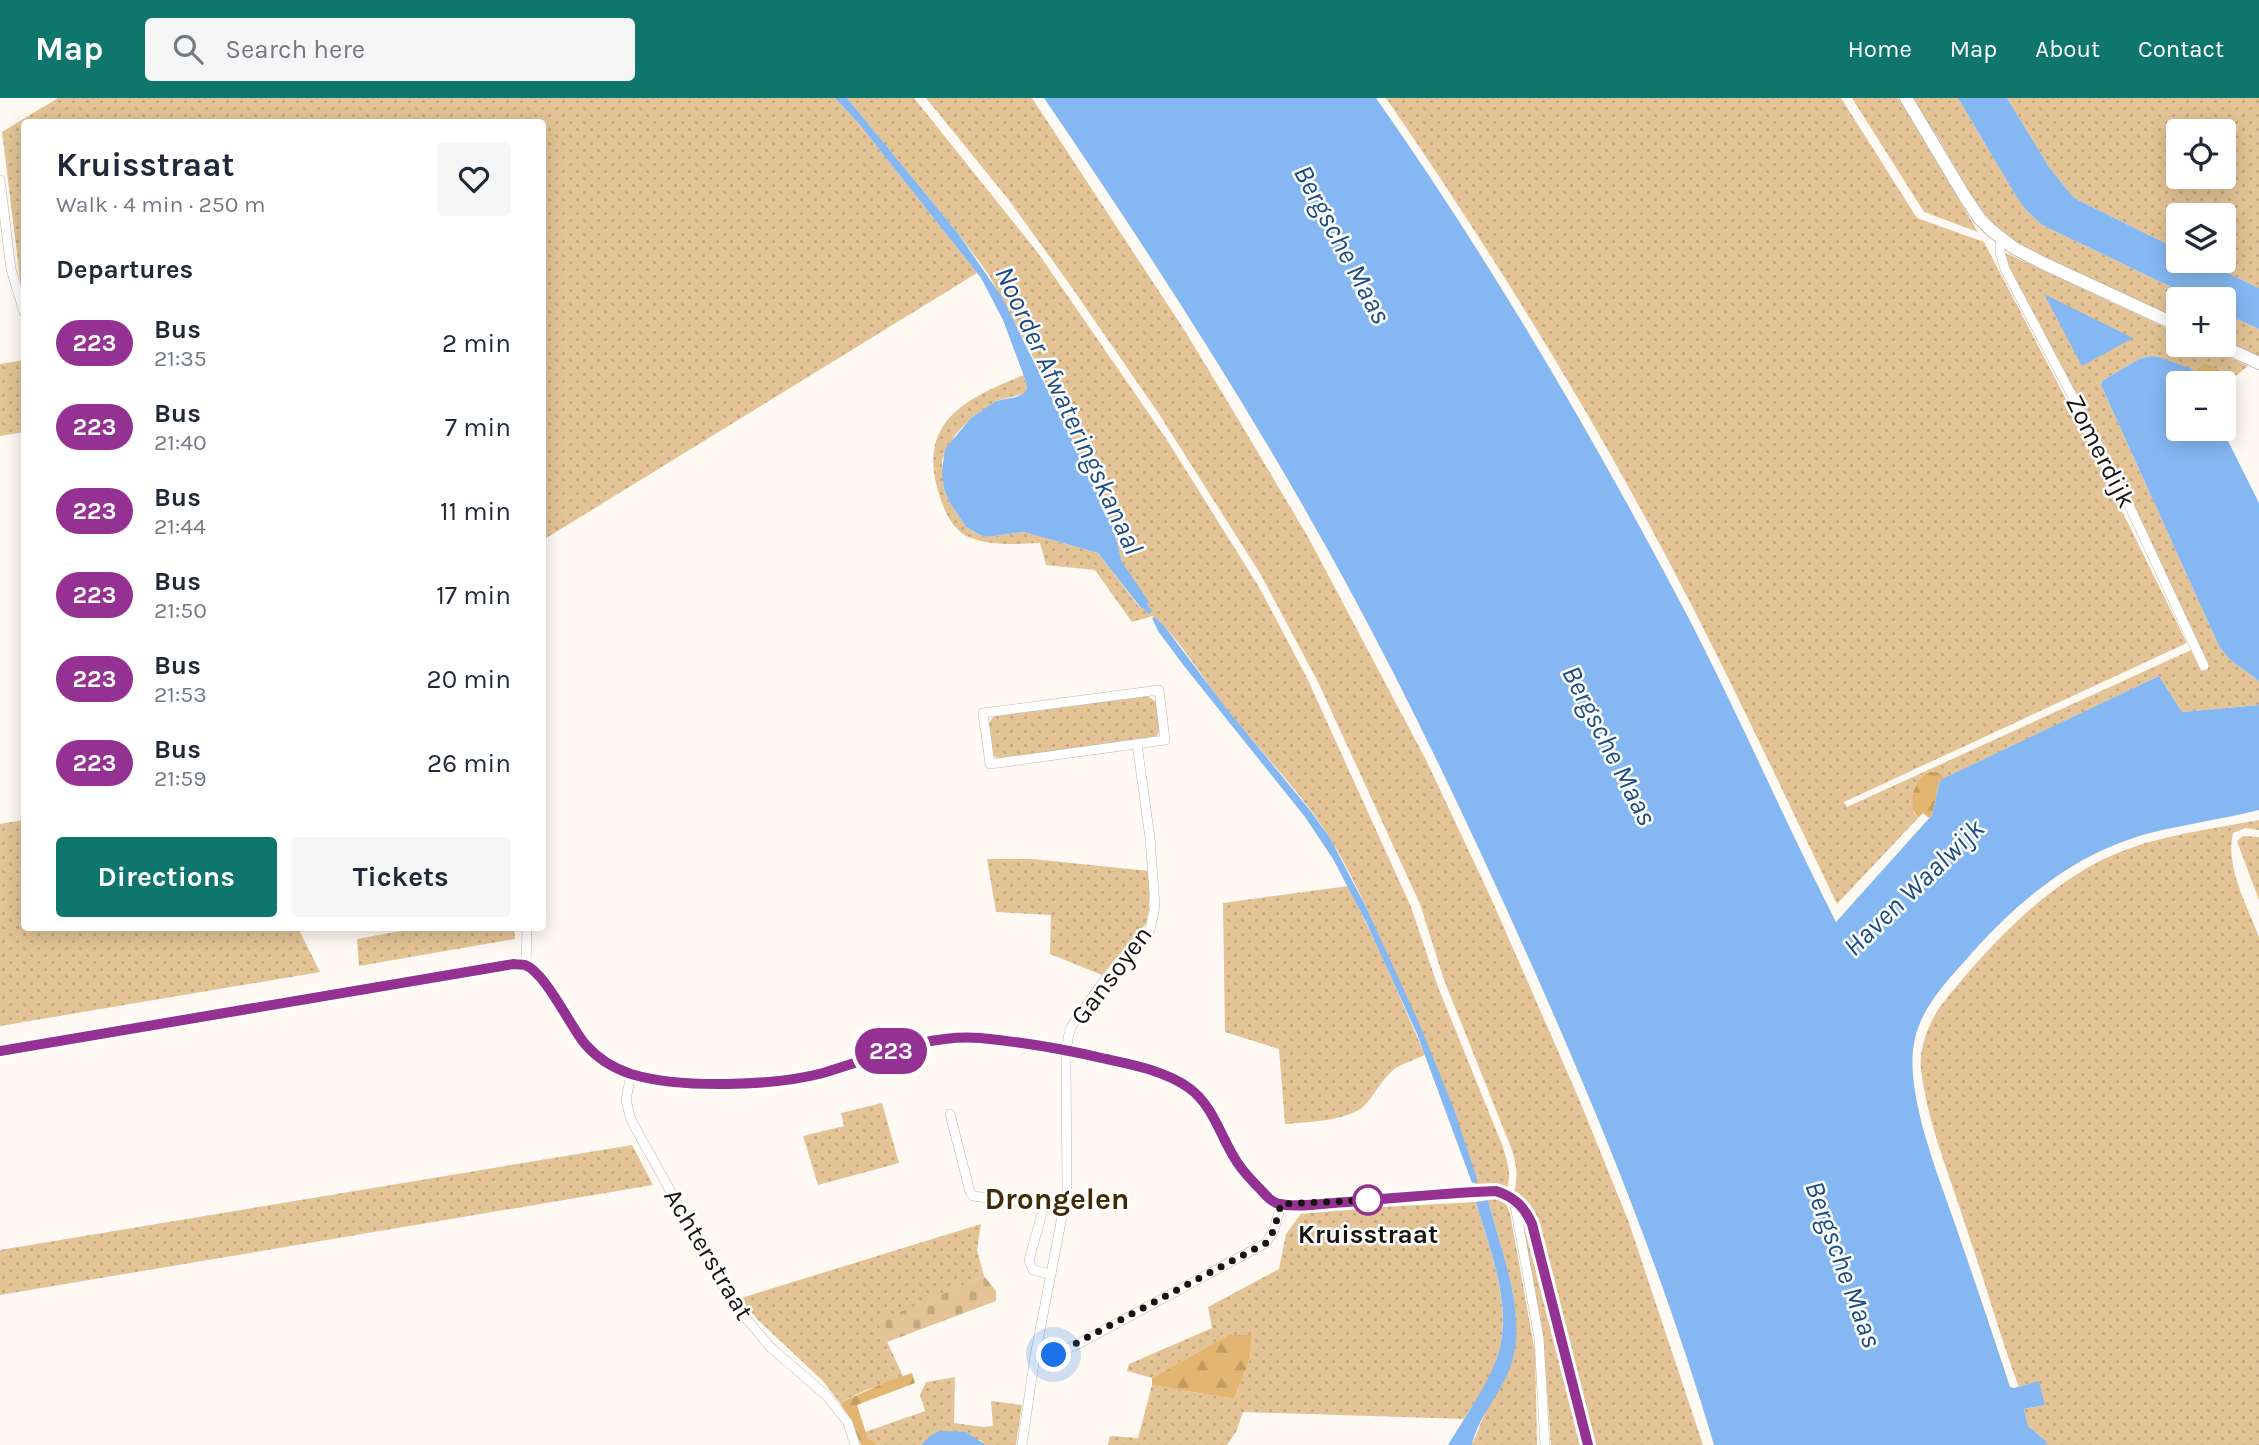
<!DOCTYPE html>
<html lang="en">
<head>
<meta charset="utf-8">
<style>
	body { margin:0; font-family:Karla,sans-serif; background:#f6f6f7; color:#1f2937; height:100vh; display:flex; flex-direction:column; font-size:26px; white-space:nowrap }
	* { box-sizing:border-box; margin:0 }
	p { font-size:23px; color:#747a83 }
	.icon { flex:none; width:38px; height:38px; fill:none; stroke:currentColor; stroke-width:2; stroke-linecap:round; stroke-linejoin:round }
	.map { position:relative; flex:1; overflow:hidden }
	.details { position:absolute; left:21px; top:21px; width:525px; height:812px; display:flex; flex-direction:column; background:#fff; border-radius:7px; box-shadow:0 4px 18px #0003 }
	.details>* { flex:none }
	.badge { padding:0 14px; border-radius:23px; font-size:24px; line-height:46px }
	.buttons { position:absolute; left:2166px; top:21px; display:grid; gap:14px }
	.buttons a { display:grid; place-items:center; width:70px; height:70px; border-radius:7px; background:#fff; box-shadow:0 4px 18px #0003; font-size:35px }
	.you { position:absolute; width:35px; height:35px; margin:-18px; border:5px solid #fff; border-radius:50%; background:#1a73e8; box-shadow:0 0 0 10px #1a73e833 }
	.map>.badge { position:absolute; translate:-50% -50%; box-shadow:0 0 0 4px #fff }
	h2 { padding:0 35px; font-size:26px; line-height:63px }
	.round { display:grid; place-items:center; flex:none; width:74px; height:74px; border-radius:7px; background:#f6f6f7 }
	.headline { display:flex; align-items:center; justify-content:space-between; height:119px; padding:0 35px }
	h1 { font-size:33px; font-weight:700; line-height:52px }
	.primary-button { display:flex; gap:14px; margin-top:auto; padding:14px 35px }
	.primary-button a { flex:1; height:80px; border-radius:7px; background:#0f766e; color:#fff; font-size:28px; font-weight:700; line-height:80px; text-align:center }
	.primary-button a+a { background:#f6f6f7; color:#1f2937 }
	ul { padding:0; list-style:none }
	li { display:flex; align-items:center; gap:21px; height:84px; padding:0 35px }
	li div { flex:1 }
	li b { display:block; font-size:26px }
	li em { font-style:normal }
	li .badge { min-width:77px; font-weight:700; text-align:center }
	header { display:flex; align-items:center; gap:42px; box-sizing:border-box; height:98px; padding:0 35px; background:#0f766e; color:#fff }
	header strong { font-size:33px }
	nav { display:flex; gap:38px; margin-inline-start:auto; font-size:24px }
	.search { width:490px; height:63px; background:#f6f6f7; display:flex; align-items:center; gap:18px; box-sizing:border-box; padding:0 24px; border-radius:7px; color:#747a83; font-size:26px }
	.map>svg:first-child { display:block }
	.grass { fill:url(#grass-dots); fill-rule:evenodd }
	.forest { fill:url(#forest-firs) }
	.cemetery { fill:url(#cemetery-stones) }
	.water { fill:#85b8f3 }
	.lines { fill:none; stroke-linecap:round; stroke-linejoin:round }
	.street-casing { stroke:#beb6aa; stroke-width:10 }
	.secondary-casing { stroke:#beb6aa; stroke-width:14 }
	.street { stroke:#fff; stroke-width:9 }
	.secondary { stroke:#fff; stroke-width:12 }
	.line-casing { stroke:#fff; stroke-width:16 }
	.line { stroke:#953192; stroke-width:10 }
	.walk { stroke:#181511; stroke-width:7; stroke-dasharray:0 12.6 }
	.stop-dot { fill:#fff; stroke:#953192; stroke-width:3.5 }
	.labels { text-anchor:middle; stroke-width:5; stroke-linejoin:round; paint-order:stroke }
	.street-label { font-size:26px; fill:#181511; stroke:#fff }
	.stop-label { font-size:26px; font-weight:bold; fill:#181511; stroke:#fff }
	.water-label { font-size:28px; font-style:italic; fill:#1b4d84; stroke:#fff }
	.quarter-label { font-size:30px; font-weight:bold; fill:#422a06; stroke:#fff }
</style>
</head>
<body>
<header>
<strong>Map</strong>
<div class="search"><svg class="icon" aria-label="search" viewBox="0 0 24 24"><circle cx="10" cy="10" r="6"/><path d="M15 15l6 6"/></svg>Search here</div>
<nav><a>Home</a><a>Map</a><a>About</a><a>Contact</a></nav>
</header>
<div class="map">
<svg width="2259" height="1347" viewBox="0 0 2259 1347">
	<defs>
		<pattern id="grass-dots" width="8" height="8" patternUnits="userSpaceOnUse" patternTransform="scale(1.75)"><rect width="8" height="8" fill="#e4c496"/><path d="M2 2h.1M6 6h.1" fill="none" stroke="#c3a880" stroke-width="1.8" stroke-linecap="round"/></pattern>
		<pattern id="forest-firs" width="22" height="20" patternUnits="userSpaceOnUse" patternTransform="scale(1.75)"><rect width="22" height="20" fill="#e2b570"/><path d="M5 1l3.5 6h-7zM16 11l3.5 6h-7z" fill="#c19b60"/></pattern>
		<pattern id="cemetery-stones" width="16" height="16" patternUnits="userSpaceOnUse" patternTransform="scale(1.75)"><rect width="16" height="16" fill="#e4c496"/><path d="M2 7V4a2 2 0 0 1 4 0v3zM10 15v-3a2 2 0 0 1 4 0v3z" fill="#c3a880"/></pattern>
	</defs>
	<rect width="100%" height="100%" fill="#fef9f2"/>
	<path class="grass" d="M58 0H835L860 27 977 175 543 442 542 24H24V194L20 183 17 155 2 34Z
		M847 0H914L1038 155 1167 342 1259 489 1307 580 1411 809 1438 889 1503 1049C1507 1063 1512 1076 1507 1090L1477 1092 1474 1084 1477 1083C1456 1012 1427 944 1396 876 1375 830 1357 784 1331 742 1301 693 1259 653 1225 609 1207 586 1173 531 1152 518L1132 524 1095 472 1046 467 1040 445C1018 446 992 448 971 440 954 434 945 415 940 399 915 324 964 301 1024 277L1027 291 1023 296 996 303 971 320 955 337 942 362 944 391 950 405 966 429 978 436 986 439 1024 434 1098 455 1140 510 1147 505 1122 464 1113 429 1100 398 1032 257 989 177 957 134Z
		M926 0H1032L1185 233 1241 326 1308 439 1426 662 1490 798 1579 1001 1628 1122 1703 1347H1592L1544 1161 1514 1095C1519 1077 1516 1064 1510 1047L1444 882 1420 806 1318 584 1261 477 1159 316 1068 184 1008 101Z
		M1386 0H1841L1917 120 1984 144 2080 328 2187 545 1844 704 1847 709 2191 552 2201 573 2207 570 1997 151 2179 236V247H2202L2248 268 2228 284 2221 275 2204 266 2193 273 2159 259 2150 258 2139 261 2102 283 2101 287 2219 548 2229 561 2259 583V607L2182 614 2159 578 1945 680 1940 675 1914 715 1918 720 1837 806C1781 690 1727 573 1667 460 1583 301 1488 148 1386 0Z
		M1852 0H1898L1978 134 1924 114Z
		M1912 0H1958L2016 98 2026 112 2042 127 2196 201H2179V224L2009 142 1982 115 1939 41Z
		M2007 0H2259V190L2202 163H2224V117H2179V152L2074 100 2049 69ZM2179 33H2224V79H2179Z
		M2224 215 2259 231V262L2224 246Z
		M24 262V334L0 338V266Z
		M1148 598 1156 604 1160 632 1156 640 1000 661 993 658 988 626 994 618Z
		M24 722V830H298L320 874 0 928V726Z
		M2259 722V732L2245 730 2233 735C2225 769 2247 807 2259 839V1347H2047L2046 1343 2028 1328 2024 1311 2045 1307 2039 1284 2019 1289C1999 1236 1984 1180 1965 1126 1949 1075 1927 1024 1921 971 1919 950 1928 928 1939 910 1983 854 2040 792 2104 761 2151 738 2208 732 2259 722Z
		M2243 738 2259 739V802L2237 743Z
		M987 761H1033L1149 773V812L1146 826 1102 877 1050 856 1051 817 996 814Z
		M1348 788 1381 856 1425 957C1414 962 1399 966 1391 974 1380 984 1374 998 1364 1008 1348 1023 1306 1024 1285 1026L1279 951 1225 934 1223 805Z
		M417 830H514L515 841 359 868 357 841Z
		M882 1005 899 1065 818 1087 803 1038 844 1028 841 1015Z
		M632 1047 653 1087 0 1197V1152Z
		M1497 1101 1506 1106 1510 1115 1535 1254 1537 1347H1472L1514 1245C1523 1205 1498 1143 1488 1102Z
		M1476 1104C1491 1157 1516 1214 1494 1269 1487 1287 1475 1304 1464 1321L1243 1314 1236 1334 1227 1347H1108L1110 1338 1138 1340 1152 1287 1234 1301 1250 1261 1252 1237H1228L1152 1280 1127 1273 1129 1266 1212 1230 1208 1209 1279 1171 1286 1136 1303 1113Z
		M1522 1122 1558 1250 1583 1347H1551L1544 1250Z
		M981 1126 977 1152 984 1178 878 1224 903 1278 864 1293 840 1305 823 1283 757 1221 741 1200Z
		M955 1279 954 1325 983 1329 993 1328 991 1303 1022 1307 1016 1347H986L980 1342 922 1345 921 1347H876L875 1343 868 1341 865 1334 925 1313 920 1297 926 1284Z"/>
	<path class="forest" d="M2204 266C2226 268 2247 304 2224 320V285H2199L2193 273Z
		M1929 674 1940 675 1945 680 1940 682 1932 717 1929 720 1923 715 1918 720C1907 706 1913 682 1929 674Z
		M1228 1237H1252L1250 1261 1234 1301 1152 1287V1280Z
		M912 1275 915 1285 857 1307 868 1341 875 1343 876 1347H861L853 1326 840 1305 888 1283Z"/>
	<path class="cemetery" d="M984 1178 996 1193V1203L887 1244 877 1224Z"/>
	<path class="water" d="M835 0H847L957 134 1002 199 1100 398 1113 429 1122 464 1149 504 1147 506 1152 513 1149 516 1142 509 1141 510 1098 455 1024 434 986 439 978 436 966 429 950 405 944 391 942 373 945 351 971 320 996 303 1016 299 1023 296 1027 291 1025 281 1003 222 981 180 860 27Z
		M1044 0H1376C1491 164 1593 338 1686 515 1739 617 1784 722 1836 824L1932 717 1940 682 2159 578 2182 614 2259 607V712C2223 721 2186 726 2150 735 2074 755 2015 805 1965 863 1941 889 1916 917 1913 953 1908 1002 1938 1077 1954 1123 1973 1178 1992 1234 2010 1289L2014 1290 2039 1283 2045 1307 2024 1311 2028 1328 2046 1343 2047 1347H1714C1666 1184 1603 1027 1534 872 1475 740 1414 610 1345 483 1254 316 1151 157 1044 0Z
		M1958 0H2007L2049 69 2074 100 2179 152V163H2202L2259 190V231L2224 215V201H2196L2042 127 2026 112 2016 98Z
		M2044 196 2133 240 2082 268Z
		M2150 258 2159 259 2192 271 2199 285H2179V331H2222L2259 405V583L2229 561 2219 548 2101 287 2102 283 2139 261Z
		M1155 519 1165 529 1226 610 1309 711 1330 740 1367 811 1419 925 1454 1011 1478 1084 1472 1085 1417 936 1366 824 1333 761 1305 719 1184 568 1158 533 1152 520Z
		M1488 1102C1501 1154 1529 1218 1510 1270 1500 1297 1478 1319 1472 1347H1448C1463 1322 1480 1298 1492 1272 1518 1218 1491 1157 1476 1104Z
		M939 1333 966 1334 986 1347H921L929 1339Z"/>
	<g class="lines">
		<defs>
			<path id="street" d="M0 82 11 171 24 214
				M2001 140 2000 154 2005 171 2121 390 2204 568
				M1159 592 1165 642 990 666 983 615Z
				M526 867 527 830
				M631 976 626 1002 631 1022 731 1202 770 1249 827 1298 848 1325 855 1347
				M950 1016 970 1094 973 1098 1065 1110
				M1514 1102 1539 1240 1545 1347
				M1044 1108 1029 1162 1033 1172 1050 1176
				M1035 1258 1054 1257 1080 1245 1266 1145 1274 1132 1281 1106
				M1022 1347 1035 1258 1067 1093 1066 964 1068 940 1071 929 1106 880 1144 842 1150 832 1155 808 1150 740 1137 646"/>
			<path id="secondary" d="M1906 0 1965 99 1980 121 1991 132 2014 150 2043 165 2179 228
				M2220 247 2259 265
				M0 953 514 866C517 867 521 866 525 867 546 874 570 928 585 946 597 960 613 970 631 976 680 991 774 988 823 975 875 960 925 936 980 940 1024 944 1068 952 1111 962 1137 968 1166 974 1189 990 1213 1007 1221 1040 1237 1064 1244 1075 1253 1084 1262 1093 1267 1099 1273 1105 1280 1106 1300 1110 1326 1105 1346 1104 1396 1100 1446 1095 1496 1093 1514 1098 1524 1108 1532 1126L1588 1347"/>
		</defs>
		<use href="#street" class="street-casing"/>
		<use href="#secondary" class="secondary-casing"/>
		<use href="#street" class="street"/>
		<use href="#secondary" class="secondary"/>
	</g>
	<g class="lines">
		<defs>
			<path id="line" d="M0 953 514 866C517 867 521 866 525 867 545 874 570 928 585 946 597 960 613 970 631 976 680 991 774 988 823 975 875 960 925 936 980 940 1022 944 1064 951 1106 961 1134 967 1165 973 1189 990 1213 1007 1221 1040 1237 1064 1244 1075 1253 1084 1262 1093 1267 1099 1273 1105 1280 1106 1300 1110 1326 1105 1347 1104 1396 1100 1446 1095 1496 1093 1514 1099 1524 1108 1532 1126L1588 1347"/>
		</defs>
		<use href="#line" class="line-casing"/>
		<use href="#line" class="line"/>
		<path class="walk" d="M1054 1257 1266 1145 1274 1132 1281 1106 1370 1102H1368"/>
	</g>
	<circle class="stop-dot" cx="1368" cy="1102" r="14"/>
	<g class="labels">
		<g class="street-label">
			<text transform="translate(2101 353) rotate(63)" y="9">Zomerdijk</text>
			<text transform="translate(1111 877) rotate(-53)" y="9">Gansoyen</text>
			<text transform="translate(709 1156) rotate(59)" y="9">Achterstraat</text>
		</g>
		<g class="stop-label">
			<text x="1368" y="1145">Kruisstraat</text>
		</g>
		<g class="water-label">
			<text transform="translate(1343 146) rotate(62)" y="10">Bergsche Maas</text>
			<text transform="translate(1070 312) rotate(65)" y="10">Noorder Afwateringskanaal</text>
			<text transform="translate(1610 647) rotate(63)" y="10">Bergsche Maas</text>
			<text transform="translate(1913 789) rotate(-44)" y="10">Haven Waalwijk</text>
			<text transform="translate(1844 1166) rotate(70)" y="10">Bergsche Maas</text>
		</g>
		<g class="quarter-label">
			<text x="1057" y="1111">Drongelen</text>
		</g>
	</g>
</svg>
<div class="buttons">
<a><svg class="icon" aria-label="locate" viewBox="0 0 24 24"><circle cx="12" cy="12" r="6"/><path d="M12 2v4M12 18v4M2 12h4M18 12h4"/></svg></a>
<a><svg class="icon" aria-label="layers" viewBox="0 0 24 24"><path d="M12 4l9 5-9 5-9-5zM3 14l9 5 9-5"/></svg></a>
<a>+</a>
<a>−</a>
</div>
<div class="you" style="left:1054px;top:1257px"></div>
<b class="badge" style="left:891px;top:953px;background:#953192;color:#fff">223</b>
<section class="details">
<div class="headline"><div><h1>Kruisstraat</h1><p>Walk · 4 min · 250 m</p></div><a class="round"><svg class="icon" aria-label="heart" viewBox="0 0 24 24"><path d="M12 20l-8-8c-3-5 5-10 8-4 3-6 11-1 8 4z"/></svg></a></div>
<h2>Departures</h2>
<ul>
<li><span class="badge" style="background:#953192;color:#fff">223</span><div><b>Bus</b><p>21:35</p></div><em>2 min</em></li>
<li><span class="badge" style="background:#953192;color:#fff">223</span><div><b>Bus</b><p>21:40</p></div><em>7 min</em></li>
<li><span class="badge" style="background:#953192;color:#fff">223</span><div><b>Bus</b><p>21:44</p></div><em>11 min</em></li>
<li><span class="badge" style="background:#953192;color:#fff">223</span><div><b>Bus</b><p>21:50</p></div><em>17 min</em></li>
<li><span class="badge" style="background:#953192;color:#fff">223</span><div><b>Bus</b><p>21:53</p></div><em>20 min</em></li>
<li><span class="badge" style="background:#953192;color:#fff">223</span><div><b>Bus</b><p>21:59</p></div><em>26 min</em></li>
</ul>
<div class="primary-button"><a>Directions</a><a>Tickets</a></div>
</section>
</div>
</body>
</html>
